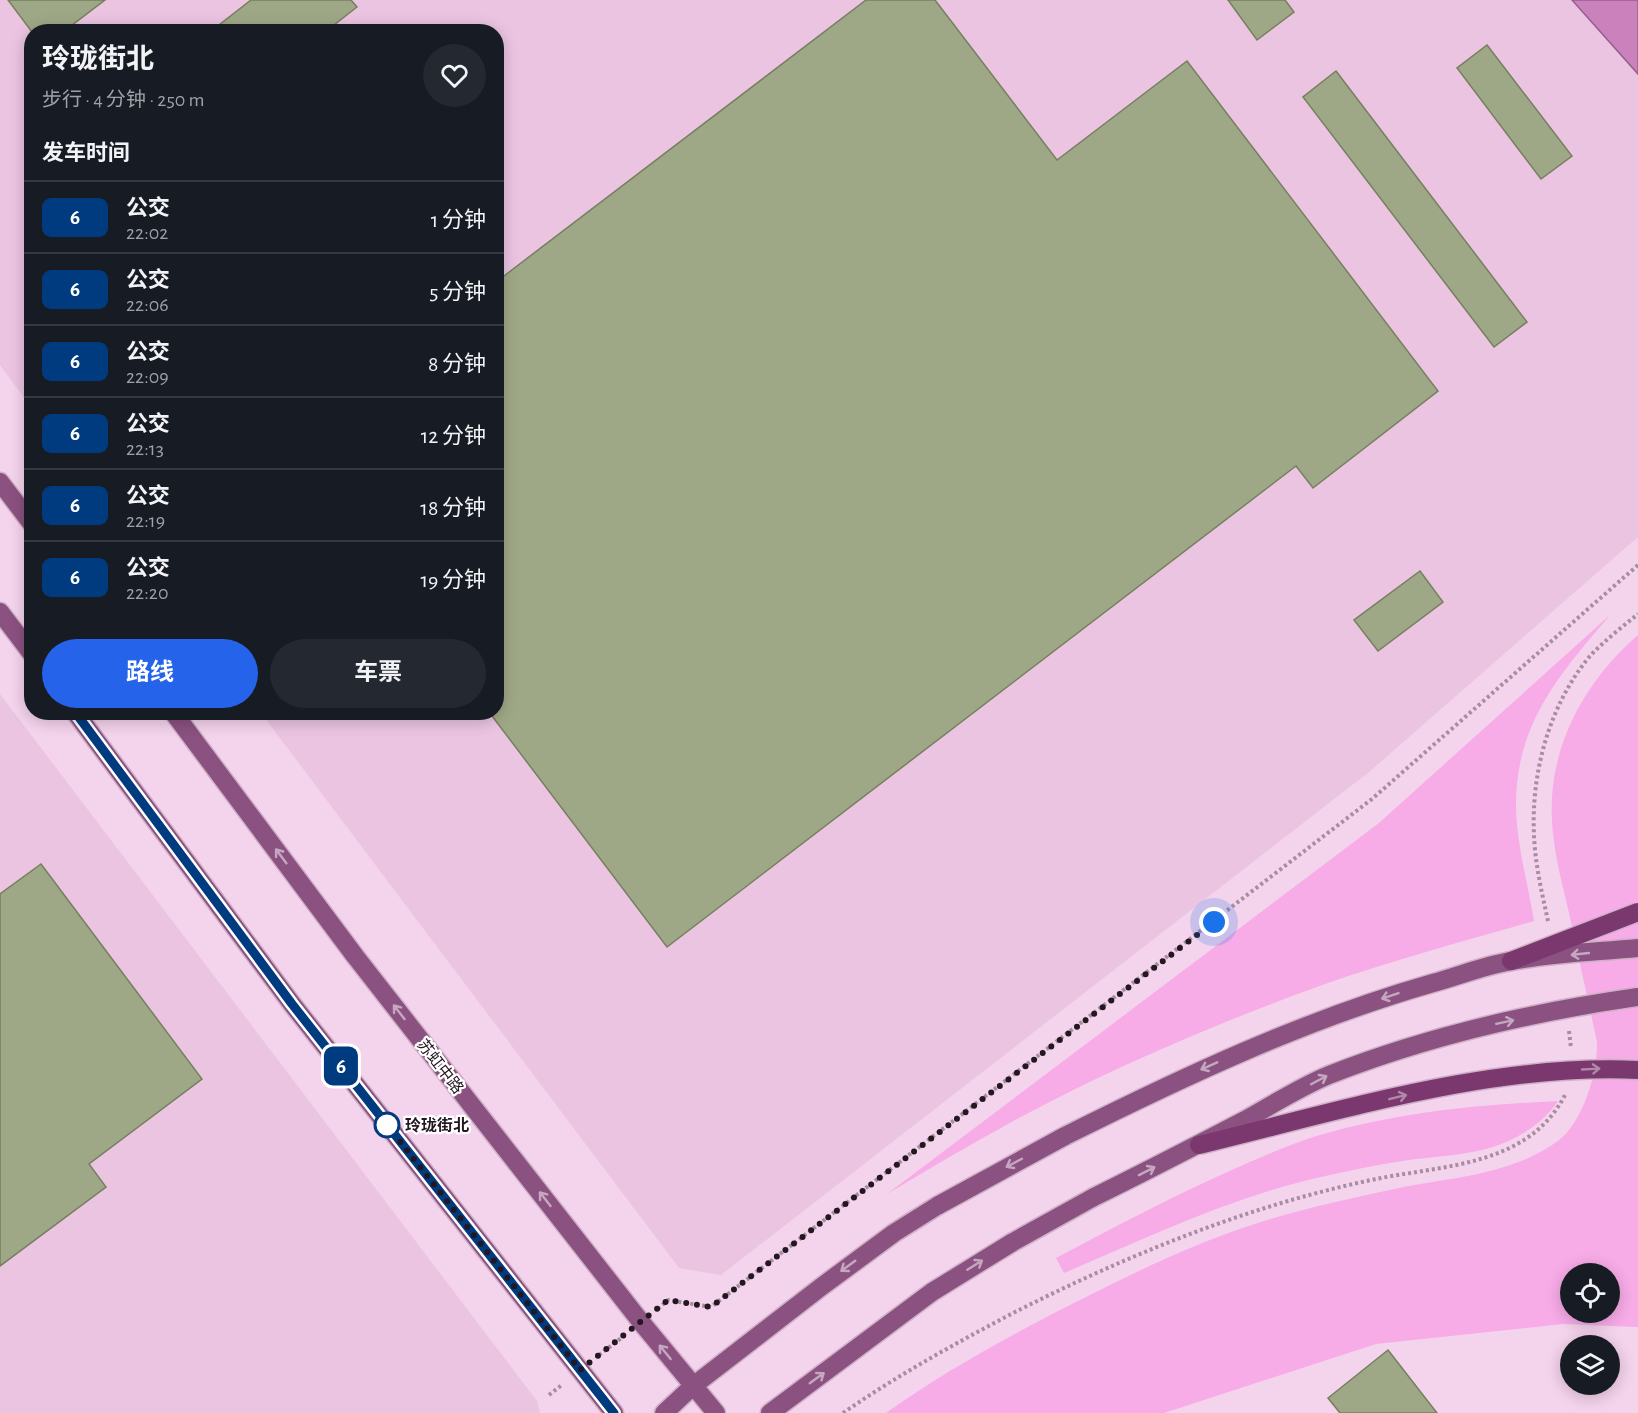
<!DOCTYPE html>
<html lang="zh">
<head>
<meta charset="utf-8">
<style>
	body { margin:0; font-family:"Alegreya Sans","Noto Sans SC",sans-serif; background:#242831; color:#f1f3f6; height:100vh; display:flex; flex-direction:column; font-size:22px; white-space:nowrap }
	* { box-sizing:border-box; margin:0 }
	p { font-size:20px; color:#9ea1a6 }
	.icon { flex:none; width:33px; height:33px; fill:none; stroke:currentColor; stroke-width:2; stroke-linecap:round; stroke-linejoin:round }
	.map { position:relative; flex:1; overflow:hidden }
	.panel { position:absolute; left:24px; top:24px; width:480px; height:696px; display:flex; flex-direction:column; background:#171b24; border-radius:24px; box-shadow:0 3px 15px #0003 }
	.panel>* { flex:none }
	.badge { padding:0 12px; border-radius:9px; font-size:21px; line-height:39px }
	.tools { position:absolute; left:1560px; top:1263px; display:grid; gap:12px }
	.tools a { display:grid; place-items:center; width:60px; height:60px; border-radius:50%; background:#171b24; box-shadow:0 3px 15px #0003; font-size:30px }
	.you { position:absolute; width:30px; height:30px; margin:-15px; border:4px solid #fff; border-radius:50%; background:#1a73e8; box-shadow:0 0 0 9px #1a73e833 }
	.map>.badge { position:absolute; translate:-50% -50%; box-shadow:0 0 0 3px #fff }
	h2 { padding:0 18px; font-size:22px; line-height:54px }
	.round { display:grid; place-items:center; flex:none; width:63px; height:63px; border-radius:32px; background:#242831 }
	.headline { display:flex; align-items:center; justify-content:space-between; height:102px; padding:0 18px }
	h1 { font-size:28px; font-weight:700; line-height:45px }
	.primary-button { display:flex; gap:12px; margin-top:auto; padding:12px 18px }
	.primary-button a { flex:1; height:69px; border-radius:36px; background:#2563eb; color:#fff; font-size:24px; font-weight:700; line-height:69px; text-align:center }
	.primary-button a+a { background:#242831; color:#f1f3f6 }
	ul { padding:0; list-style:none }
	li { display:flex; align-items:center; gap:18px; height:72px; padding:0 18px; border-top:2px solid #363941 }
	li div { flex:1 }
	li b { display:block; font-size:22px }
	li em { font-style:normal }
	li .badge { min-width:66px; font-weight:700; text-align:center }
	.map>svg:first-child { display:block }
	.built { fill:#ebc4e2 }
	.green { fill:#f7abe7; fill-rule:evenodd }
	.water { fill:#ca81bc; stroke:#98618d; stroke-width:1.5 }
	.building { fill:#9fa886; stroke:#767f5e; stroke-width:1.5 }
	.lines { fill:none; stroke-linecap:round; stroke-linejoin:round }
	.major-casing { stroke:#ceb1c7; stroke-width:21 }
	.path { stroke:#a68da0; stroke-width:4; stroke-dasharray:3 3; stroke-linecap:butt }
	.major { stroke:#8b5180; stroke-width:18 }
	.major-bridge-casing { stroke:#ceb1c7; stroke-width:21; stroke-linecap:butt }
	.highway-bridge-casing { stroke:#ceb1c7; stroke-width:21; stroke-linecap:butt }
	.major-bridge { stroke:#8b5180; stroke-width:18 }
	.highway-bridge { stroke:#7b386f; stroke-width:18 }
	.oneway { stroke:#c5a8c0 }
	.oneway2 { stroke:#b088a9 }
	.line-casing { stroke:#fff; stroke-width:14 }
	.line { stroke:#003b80; stroke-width:9 }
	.walk { stroke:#231720; stroke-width:6; stroke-dasharray:0 10.8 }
	.stop-dot { fill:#fff; stroke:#003b80; stroke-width:3 }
	.labels { text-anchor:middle; stroke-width:4.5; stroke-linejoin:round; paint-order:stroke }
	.street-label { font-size:16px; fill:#231720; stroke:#fff }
	.stop-label { font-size:16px; font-weight:bold; fill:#231720; stroke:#fff; text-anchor:start }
</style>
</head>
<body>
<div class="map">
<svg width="1638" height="1413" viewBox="0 0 1638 1413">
	<rect width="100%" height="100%" fill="#f4d3ec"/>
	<path class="built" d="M0 0H1572L1638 74V537L1369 772 721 1275 679 1268 261 713 496 712V32H32L31 407 0 365Z
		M0 694 537 1401 540 1413H0Z"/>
	<path class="green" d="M1610 615C1559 675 1515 724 1516 808 1517 846 1528 884 1534 921 1464 941 1394 960 1325 984 1220 1022 1116 1066 1017 1119 973 1143 930 1168 887 1194L1379 823Z
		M1638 635V1327L1563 1324 1376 1344 1164 1413H886C949 1368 1018 1331 1086 1297 1151 1264 1218 1233 1288 1214 1324 1204 1362 1196 1399 1188 1454 1177 1511 1175 1558 1141 1583 1122 1598 1072 1597 1042 1588 999 1578 956 1569 913 1562 882 1553 851 1552 819 1548 747 1585 681 1638 635ZM1570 1274H1610V1312H1570Z
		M1558 1101C1544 1122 1520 1138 1496 1146 1467 1156 1433 1156 1402 1161 1370 1166 1338 1173 1308 1180 1223 1201 1144 1239 1064 1273L1056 1258C1118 1225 1179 1193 1243 1165 1268 1154 1294 1143 1320 1135 1398 1112 1477 1105 1558 1101Z"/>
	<path class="water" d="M1572 0H1638V74Z"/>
	<path class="building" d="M8 0H105L63 32H32Z
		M251 0H351L357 7 325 32H210Z
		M866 0H935L1057 160 1187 61 1438 391 1313 488 1296 466 667 947 489 712H496V282Z
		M1228 0H1285L1294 12 1257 40Z
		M1487 45 1572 156 1541 179 1457 68Z
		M1336 71 1527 322 1494 347 1303 97Z
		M1420 571 1443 602 1378 651 1354 620Z
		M41 864 202 1079 89 1164 106 1187 0 1266V894Z
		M1388 1350 1437 1413H1340L1328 1398Z"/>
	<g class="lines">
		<defs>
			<path id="major" d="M0 482 32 524
				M0 612 32 654
				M75 712 292 1004 614 1413
				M173 712 355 956 641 1322 716 1413
				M664 1413 693 1386 821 1287 894 1233 937 1206 1065 1136
				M770 1413 932 1292 1013 1242 1094 1197"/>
		</defs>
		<use href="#major" class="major-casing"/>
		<path class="path" d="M1548 921C1542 893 1535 864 1534 835 1531 773 1549 705 1590 656 1604 641 1622 627 1638 614
			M1569 1031 1571 1048
			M658 1309 668 1300 711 1307 1372 799 1638 565
			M599 1355 624 1336
			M549 1395 563 1384
			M843 1413C898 1375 956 1343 1015 1312 1130 1254 1250 1205 1376 1179 1445 1165 1530 1166 1566 1093"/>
		<use href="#major" class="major"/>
		<defs>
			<path id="major-bridge" d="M1065 1136C1185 1076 1304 1020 1433 983 1459 976 1485 965 1512 961 1553 953 1596 952 1638 948
				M1094 1197C1145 1172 1195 1146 1245 1120 1272 1105 1300 1087 1329 1075 1428 1036 1533 1012 1638 997"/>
			<path id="highway-bridge" d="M1511 961 1638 912
				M1199 1145C1340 1111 1492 1063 1638 1070"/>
		</defs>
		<use href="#major-bridge" class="major-bridge-casing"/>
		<use href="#highway-bridge" class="highway-bridge-casing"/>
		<use href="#major-bridge" class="major-bridge"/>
		<use href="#highway-bridge" class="highway-bridge"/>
	</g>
	<defs><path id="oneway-shaft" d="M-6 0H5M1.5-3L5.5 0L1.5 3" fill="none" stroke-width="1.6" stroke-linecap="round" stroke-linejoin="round" transform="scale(1.5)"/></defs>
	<g class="oneway">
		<use href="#oneway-shaft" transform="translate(281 856) rotate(-127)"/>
		<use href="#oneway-shaft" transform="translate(1580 954) rotate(174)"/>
		<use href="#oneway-shaft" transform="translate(1390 996) rotate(161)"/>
		<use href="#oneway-shaft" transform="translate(399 1012) rotate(-128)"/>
		<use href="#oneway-shaft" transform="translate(1505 1022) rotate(-12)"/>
		<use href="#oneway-shaft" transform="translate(1209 1066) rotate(156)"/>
		<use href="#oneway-shaft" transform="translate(1319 1080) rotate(-28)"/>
		<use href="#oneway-shaft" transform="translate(1014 1163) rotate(152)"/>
		<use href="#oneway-shaft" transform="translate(1147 1171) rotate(-27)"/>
		<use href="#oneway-shaft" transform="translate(545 1199) rotate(-128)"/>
		<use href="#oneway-shaft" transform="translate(975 1265) rotate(-32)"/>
		<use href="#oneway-shaft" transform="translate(848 1266) rotate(144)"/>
		<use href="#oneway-shaft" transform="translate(665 1352) rotate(-129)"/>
		<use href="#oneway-shaft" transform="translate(817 1378) rotate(-36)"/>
	</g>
	<g class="oneway2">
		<use href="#oneway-shaft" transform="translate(1591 1069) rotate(-3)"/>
		<use href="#oneway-shaft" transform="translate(1398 1097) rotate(-14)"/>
	</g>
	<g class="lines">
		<defs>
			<path id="line" d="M75 712 292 1004 614 1413"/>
		</defs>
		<use href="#line" class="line-casing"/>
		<use href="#line" class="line"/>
		<path class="walk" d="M387 1125 580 1370 668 1300 711 1307 1214 922"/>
	</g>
	<circle class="stop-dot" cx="387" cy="1125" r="12"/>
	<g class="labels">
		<g class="street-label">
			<text transform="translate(441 1066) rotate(52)" y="6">苏虹中路</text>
		</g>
		<g class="stop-label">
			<text x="405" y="1131">玲珑街北</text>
		</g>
	</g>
</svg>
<div class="tools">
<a><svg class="icon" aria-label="locate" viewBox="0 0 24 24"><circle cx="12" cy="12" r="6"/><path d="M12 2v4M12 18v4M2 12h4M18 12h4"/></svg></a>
<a><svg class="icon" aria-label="layers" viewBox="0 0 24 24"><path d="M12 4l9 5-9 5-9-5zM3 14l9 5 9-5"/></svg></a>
</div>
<div class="you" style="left:1214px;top:922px"></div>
<b class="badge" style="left:341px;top:1066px;background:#003b80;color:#fff">6</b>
<section class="panel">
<div class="headline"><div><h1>玲珑街北</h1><p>步行 · 4 分钟 · 250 m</p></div><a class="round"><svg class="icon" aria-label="heart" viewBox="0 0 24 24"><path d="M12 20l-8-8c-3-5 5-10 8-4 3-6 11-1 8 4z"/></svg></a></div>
<h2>发车时间</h2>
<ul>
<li><span class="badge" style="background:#003b80;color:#fff">6</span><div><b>公交</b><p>22:02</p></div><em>1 分钟</em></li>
<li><span class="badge" style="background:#003b80;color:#fff">6</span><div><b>公交</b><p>22:06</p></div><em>5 分钟</em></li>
<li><span class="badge" style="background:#003b80;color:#fff">6</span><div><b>公交</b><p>22:09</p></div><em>8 分钟</em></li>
<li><span class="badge" style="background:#003b80;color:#fff">6</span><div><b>公交</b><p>22:13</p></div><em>12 分钟</em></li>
<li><span class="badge" style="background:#003b80;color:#fff">6</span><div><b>公交</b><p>22:19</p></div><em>18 分钟</em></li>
<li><span class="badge" style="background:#003b80;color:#fff">6</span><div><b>公交</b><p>22:20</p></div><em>19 分钟</em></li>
</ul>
<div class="primary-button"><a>路线</a><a>车票</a></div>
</section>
</div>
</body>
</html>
